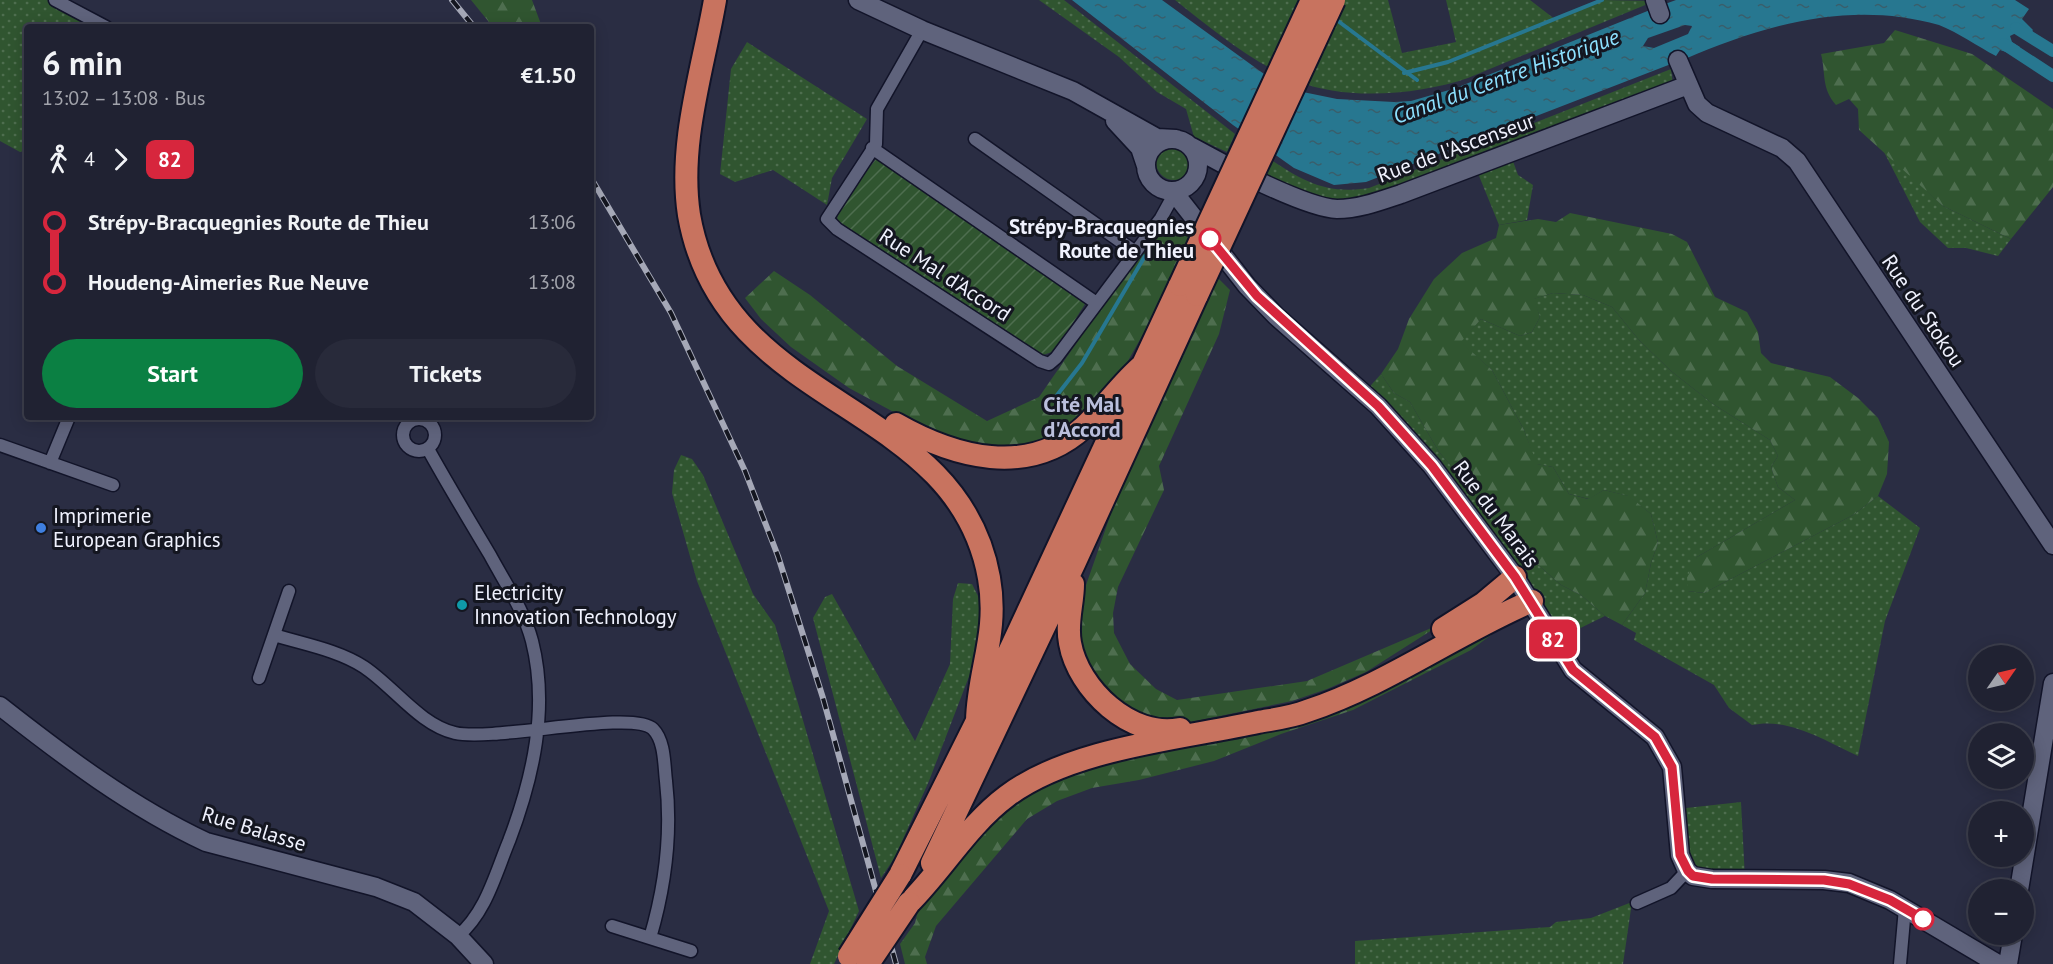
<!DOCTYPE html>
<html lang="en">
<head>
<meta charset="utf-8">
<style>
	body { margin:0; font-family:"PT Sans",sans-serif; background:#282a3a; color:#f1f3f6; height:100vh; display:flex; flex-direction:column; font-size:22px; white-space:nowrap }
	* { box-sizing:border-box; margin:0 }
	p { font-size:20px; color:#a2a4ac }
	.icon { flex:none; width:33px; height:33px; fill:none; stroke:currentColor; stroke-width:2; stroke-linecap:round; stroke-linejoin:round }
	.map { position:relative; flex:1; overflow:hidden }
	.sheet { position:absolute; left:24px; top:24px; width:570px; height:396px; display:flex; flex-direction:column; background:#202232; border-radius:6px; box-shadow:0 3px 15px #0003,0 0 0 2px #3d3f4d }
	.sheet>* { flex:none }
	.badge { padding:0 12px; border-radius:9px; font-size:21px; line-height:39px }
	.needle { width:39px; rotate:56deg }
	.buttons { position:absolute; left:1968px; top:645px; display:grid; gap:12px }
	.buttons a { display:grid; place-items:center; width:66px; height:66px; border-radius:50%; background:#202232; box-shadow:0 3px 15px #0003,0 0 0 2px #3d3f4d; font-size:30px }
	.map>.badge { position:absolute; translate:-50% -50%; box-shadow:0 0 0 3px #fff }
	.legs { display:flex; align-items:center; gap:9px; height:66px; padding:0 18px; font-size:20px }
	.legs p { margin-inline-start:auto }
	.head { display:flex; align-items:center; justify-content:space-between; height:102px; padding:0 18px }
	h1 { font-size:33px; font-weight:600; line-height:45px }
	.primary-button { display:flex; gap:12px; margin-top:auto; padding:12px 18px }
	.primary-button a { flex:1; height:69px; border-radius:36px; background:#0b8043; color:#fff; font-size:24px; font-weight:600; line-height:69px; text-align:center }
	.primary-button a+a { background:#282a3a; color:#f1f3f6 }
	ul { padding:0 18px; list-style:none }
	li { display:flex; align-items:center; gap:21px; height:60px; font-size:22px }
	li i { display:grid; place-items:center; width:9px; height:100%; margin:0 8px; background:currentColor }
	li i::after { content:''; width:15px; height:15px; margin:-8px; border:4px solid; border-radius:50%; background:#202232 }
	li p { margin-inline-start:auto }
	li:first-child i { background:linear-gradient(#0000 50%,currentColor 0) }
	li:last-child i { background:linear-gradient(currentColor 50%,#0000 0) }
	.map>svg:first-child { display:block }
	.grass { fill:url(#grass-dots) }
	.forest { fill:url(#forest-firs) }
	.garden { fill:url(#garden-furrows) }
	.water { fill:url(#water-ripples) }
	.pier { fill:#2a2d43 }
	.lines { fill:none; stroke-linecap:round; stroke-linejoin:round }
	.stream { stroke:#277790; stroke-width:4 }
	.canal { stroke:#277790; stroke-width:12 }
	.street-casing { stroke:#121429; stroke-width:15 }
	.secondary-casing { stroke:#121429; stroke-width:21 }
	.highway-casing { stroke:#121429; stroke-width:26 }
	.street { stroke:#5f637c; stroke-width:12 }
	.secondary { stroke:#5f637c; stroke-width:18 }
	.highway { stroke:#c8735f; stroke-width:22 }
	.rail-casing { stroke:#a5a8b7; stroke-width:6 }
	.rail { stroke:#141620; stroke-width:4; stroke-dasharray:11; stroke-linecap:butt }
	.highway-bridge-casing { stroke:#121429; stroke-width:26; stroke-linecap:butt }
	.highway-bridge { stroke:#c8735f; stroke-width:22 }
	.line-1-casing { stroke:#fff; stroke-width:14 }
	.line-1 { stroke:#d7263d; stroke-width:9 }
	.stop-1-dot { fill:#fff; stroke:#d7263d; stroke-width:3 }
	.shop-dot { fill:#3f7fe0; stroke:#141620; stroke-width:2 }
	.culture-dot { fill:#0f9aa8; stroke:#141620; stroke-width:2 }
	.labels { text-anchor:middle; stroke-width:6; stroke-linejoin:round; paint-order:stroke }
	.street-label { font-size:21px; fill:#f0f2fe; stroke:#141620 }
	.stop-label { font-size:21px; font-weight:bold; fill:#f0f2fe; stroke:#141620; text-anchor:end }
	.poi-label { font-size:21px; fill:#f0f2fe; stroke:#141620; text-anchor:start }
	.water-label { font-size:22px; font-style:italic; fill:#8de1ff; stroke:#141620 }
	.neighbourhood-label { font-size:22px; font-weight:bold; fill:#babfdc; stroke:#141620 }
</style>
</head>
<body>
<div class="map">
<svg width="2053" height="964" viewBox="0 0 2053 964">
	<defs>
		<pattern id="grass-dots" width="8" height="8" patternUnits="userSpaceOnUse" patternTransform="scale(1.5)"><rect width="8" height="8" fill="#305530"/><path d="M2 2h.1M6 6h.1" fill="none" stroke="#4e6e4f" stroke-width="1.8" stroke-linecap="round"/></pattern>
		<pattern id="forest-firs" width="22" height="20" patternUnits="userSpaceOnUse" patternTransform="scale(1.5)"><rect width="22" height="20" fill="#305530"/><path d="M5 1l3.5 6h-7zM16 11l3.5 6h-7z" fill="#4e6e4f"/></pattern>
		<pattern id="garden-furrows" width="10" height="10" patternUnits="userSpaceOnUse" patternTransform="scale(1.5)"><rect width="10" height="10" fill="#305530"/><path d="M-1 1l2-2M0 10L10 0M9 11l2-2" fill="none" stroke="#4e6e4f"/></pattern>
		<pattern id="water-ripples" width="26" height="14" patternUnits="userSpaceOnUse" patternTransform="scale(1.5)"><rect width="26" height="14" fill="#277790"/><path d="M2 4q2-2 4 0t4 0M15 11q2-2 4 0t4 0" fill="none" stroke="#395e6b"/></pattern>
	</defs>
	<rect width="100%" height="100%" fill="#2a2d43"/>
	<path class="grass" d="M0 0H55L106 27H27V150L20 152 0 141Z
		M1039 0H1064L1235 134 1227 152 1194 137 1186 109 1157 92 1119 57Z
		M1175 0H1388L1402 53 1456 42 1446 0H1530L1556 20 1602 0 1655 1 1468 78C1419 95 1345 101 1297 81 1251 62 1213 30 1175 0Z
		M747 42 867 119 832 178 827 205 773 170 735 182 720 174 731 69Z
		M1671 69 1673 85 1510 153 1518 175 1533 185 1527 220 1499 225 1475 166 1358 207 1258 179 1268 158C1303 181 1326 195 1369 188Z
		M1156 162a18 18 0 1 1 36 0a18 18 0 1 1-36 0Z
		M1883 150 1943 206 2011 239 1998 256 1966 248H1948L1920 222Z
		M1553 293 1583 295 1612 307 1639 340 1671 371 1713 404 1770 440 1778 456 1771 467 1778 487 1795 500 1697 557 1688 591 1704 593 1853 515 1878 496 1920 528 1885 621 1858 756C1826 741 1788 717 1752 725L1729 708 1714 685 1634 640 1636 633 1622 625 1645 593 1651 563 1658 543 1651 514 1628 496 1604 490 1589 499 1569 494 1553 467 1536 464 1524 430 1492 370 1460 342 1481 319 1520 336 1532 332 1540 317 1533 299Z
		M1381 374 1394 393 1410 402 1439 452 1537 564 1561 585 1581 595 1605 616 1554 641 1532 601 1364 393Z
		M681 455 692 459 703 475 753 594 775 625 859 911 834 964H810L829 911 697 581 672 493 674 470Z
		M958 583 972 584 980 600 978 653 929 781 895 857 881 878 813 618 825 597 832 594 915 741 950 664 953 599Z
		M1741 802 1745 879 1693 876 1677 809Z
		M1632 902 1623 964H1355V941L1550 927 1556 922 1591 918Z"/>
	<path class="forest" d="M471 0H532L542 27H493Z
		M1895 30 1972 54 2053 109V187L2011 239 1943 206 1859 130 1858 109 1849 99 1836 105C1821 88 1826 73 1821 54L1884 43Z
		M1570 213 1672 234 1687 242 1715 297 1747 312 1758 332 1761 353 1771 363 1830 377 1858 398 1878 418 1889 442 1887 474 1878 496 1853 515 1704 593 1688 591 1687 577 1697 557 1795 500 1778 487 1771 467 1778 456 1770 440 1713 404 1671 371 1639 340 1612 307 1583 295 1553 293 1534 299 1540 317 1532 332 1520 336 1481 319 1461 342 1492 370 1524 430 1537 464 1553 467 1569 494 1588 499 1604 490 1629 496 1651 514 1658 543 1651 563 1645 593 1622 625 1605 616 1581 595 1561 585 1537 564 1439 452 1410 402 1394 393 1381 374 1398 349 1409 319 1434 279 1462 253 1496 238 1499 225 1538 219 1556 222Z
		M1170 217 1189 238 1169 280 1168 290 1120 375 1095 409 1047 441 1000 450 942 438 849 388 791 347 761 319 745 298 774 271 810 295 897 366 987 421 1039 397 1139 253Z
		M1218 278 1230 290 1219 334 1159 466 1164 490 1118 587 1113 613 1114 633 1130 664 1156 689 1177 700 1307 681 1443 623 1366 672 1327 689 1292 701 1191 722 1176 724 1153 721 1133 711 1107 691 1089 669 1079 643 1077 611 1123 479Z
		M1515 617 1471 650 1353 710 1281 734 1214 761 1139 780 1092 788 1057 801 1027 819 936 926 925 957 927 964H905L900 944 915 923 919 907 970 841 1015 798 1085 764 1289 720Z"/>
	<path class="garden" d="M876 159 899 172 1085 304 1055 351 1040 356 837 222 838 209Z"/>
	<path class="water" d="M1072 0H1162L1275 82 1298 91 1337 99 1394 102 1411 101 1456 88 1650 10 1655 21 1668 17 1665 4 1676 0H2015L2029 9 2022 19 2033 30 2027 38 2018 32 2010 36 2012 42 2020 47 2015 55 2000 50 1996 56C1977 46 1959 33 1939 25 1852 0 1765 24 1685 59L1682 51 1669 57 1671 64 1366 182 1334 185 1294 168 1233 125Z"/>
	<path class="pier" d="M1685 25 1692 26 1688 34 1654 48 1643 46 1648 38Z"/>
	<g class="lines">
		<path class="stream" d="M1334 18 1417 80
			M1404 73 1448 62 1602 0
			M1054 399 1082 363 1145 256"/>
		<path class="canal" d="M2016 28 2053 51
			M2004 44 2053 76"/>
		<defs>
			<path id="street" d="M55 0 106 27
				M922 30 877 109 876 144 827 219 837 229 1040 361 1049 364 1056 358 1161 218 1172 198 1171 191
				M975 139 1134 251
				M872 148 1095 302
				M403 435a16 16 0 1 1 32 0a16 16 0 1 1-32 0Z
				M0 445 113 485
				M428 449C448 485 469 520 490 555 505 583 524 610 532 641 549 708 533 778 509 841 495 875 486 912 458 936
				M50 463 69 417
				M274 635C303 644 338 650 364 667 394 687 420 725 455 733 494 742 633 709 653 729 665 741 664 765 666 781 672 834 665 887 650 938
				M259 678 289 591
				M1637 903 1671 888 1687 871
				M612 926 691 951
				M1900 964 1905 908"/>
			<path id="secondary" d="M858 0 922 30 1073 91 1157 138 1176 139
				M1655 0 1660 14
				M1678 60 1697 104 1707 113 1782 148 1797 161 2053 545
				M1115 121 1140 148 1146 166
				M1146 165a26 26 0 1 1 52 0a26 26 0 1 1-52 0Z
				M1192 147C1222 164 1306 208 1337 209 1359 209 1380 201 1401 194L1688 85
				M1173 191 1247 286 1276 316 1378 406 1432 466 1515 577 1573 670 1655 737 1672 767 1680 855 1687 871 1693 876 1712 879 1824 880 1849 883 1890 900 1998 964
				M0 706C65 757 131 807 206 842L376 887 414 902 458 936 484 964
				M2019 890 2053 683
				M2008 964 2013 934"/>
			<path id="highway" d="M715 0C703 69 678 144 689 215 723 412 957 397 989 578 999 634 978 670 977 721
				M896 424C954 457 1028 478 1084 427 1106 407 1121 383 1144 364
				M1073 584C1073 604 1066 622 1070 643 1078 689 1131 739 1180 729
				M1443 629 1484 603 1515 577
				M932 863 1074 564 1197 295
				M900 875 977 721 1180 285
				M909 903C943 869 968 825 1007 796 1071 748 1180 739 1258 722 1274 719 1292 717 1307 711 1386 685 1455 634 1532 601"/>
		</defs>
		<use href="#street" class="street-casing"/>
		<use href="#secondary" class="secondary-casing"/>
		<use href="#highway" class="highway-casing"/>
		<use href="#street" class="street"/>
		<use href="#secondary" class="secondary"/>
		<use href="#highway" class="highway"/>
		<defs>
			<path id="rail" d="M452 0 474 27
				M591 178 671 313 745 471 778 556 823 698 896 964"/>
		</defs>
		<use href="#rail" class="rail-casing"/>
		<use href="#rail" class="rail"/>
		<defs>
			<path id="highway-bridge" d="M1180 285 1312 0
				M1197 295 1334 0
				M849 956 900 875
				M868 964 909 903"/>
		</defs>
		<use href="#highway-bridge" class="highway-bridge-casing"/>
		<use href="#highway-bridge" class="highway-bridge"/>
	</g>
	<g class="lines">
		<defs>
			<path id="line-1" d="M1210 239 1257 296 1378 406 1432 466 1515 577 1573 670 1655 737 1672 767 1680 855 1688 871 1693 876 1712 879 1824 880 1849 884 1890 900 1923 919"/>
		</defs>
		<use href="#line-1" class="line-1-casing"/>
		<use href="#line-1" class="line-1"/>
	</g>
	<g class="stop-1-dot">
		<circle cx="1210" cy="239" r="10"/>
		<circle cx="1923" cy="919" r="10"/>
	</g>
	<circle class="shop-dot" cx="41" cy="528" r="6"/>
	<circle class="culture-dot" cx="462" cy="605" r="6"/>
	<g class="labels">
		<g class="street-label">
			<text transform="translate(1456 148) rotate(-20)" y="7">Rue de l'Ascenseur</text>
			<text transform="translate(945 275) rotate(33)" y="7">Rue Mal d'Accord</text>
			<text transform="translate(1923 311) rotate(56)" y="7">Rue du Stokou</text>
			<text transform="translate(1496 514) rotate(53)" y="7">Rue du Marais</text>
			<text transform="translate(254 829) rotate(17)" y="7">Rue Balasse</text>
		</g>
		<g class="stop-label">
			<text x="1194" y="234">Strépy-Bracquegnies<tspan x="1194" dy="24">Route de Thieu</tspan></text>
		</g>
		<g class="poi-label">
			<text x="53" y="523">Imprimerie<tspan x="53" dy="24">European Graphics</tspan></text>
			<text x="474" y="600">Electricity<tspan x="474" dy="24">Innovation Technology</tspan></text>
		</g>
		<g class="water-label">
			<text transform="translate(1506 76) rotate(-20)" y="8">Canal du Centre Historique</text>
		</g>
		<g class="neighbourhood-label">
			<text x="1082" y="412">Cité Mal<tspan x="1082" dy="25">d'Accord</tspan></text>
		</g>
	</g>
</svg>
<div class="buttons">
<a><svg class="needle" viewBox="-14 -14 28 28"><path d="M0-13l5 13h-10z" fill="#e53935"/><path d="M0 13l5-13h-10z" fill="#a2a4ac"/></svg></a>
<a><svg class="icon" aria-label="layers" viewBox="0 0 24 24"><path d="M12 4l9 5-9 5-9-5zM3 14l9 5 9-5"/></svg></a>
<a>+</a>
<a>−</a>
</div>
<b class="badge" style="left:1553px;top:639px;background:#d7263d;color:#fff">82</b>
<section class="sheet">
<div class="head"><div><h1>6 min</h1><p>13:02 – 13:08 · Bus</p></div><b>€1.50</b></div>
<div class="legs"><svg class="icon" aria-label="walk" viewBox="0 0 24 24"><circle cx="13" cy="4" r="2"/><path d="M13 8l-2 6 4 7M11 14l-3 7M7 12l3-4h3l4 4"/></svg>4<svg class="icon" aria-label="forward" viewBox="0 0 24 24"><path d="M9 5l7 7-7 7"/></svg><b class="badge" style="background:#d7263d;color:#fff">82</b></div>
<ul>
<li><i style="color:#d7263d"></i><b>Strépy-Bracquegnies Route de Thieu</b><p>13:06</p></li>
<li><i style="color:#d7263d"></i><b>Houdeng-Aimeries Rue Neuve</b><p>13:08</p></li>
</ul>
<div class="primary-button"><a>Start</a><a>Tickets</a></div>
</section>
</div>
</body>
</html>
